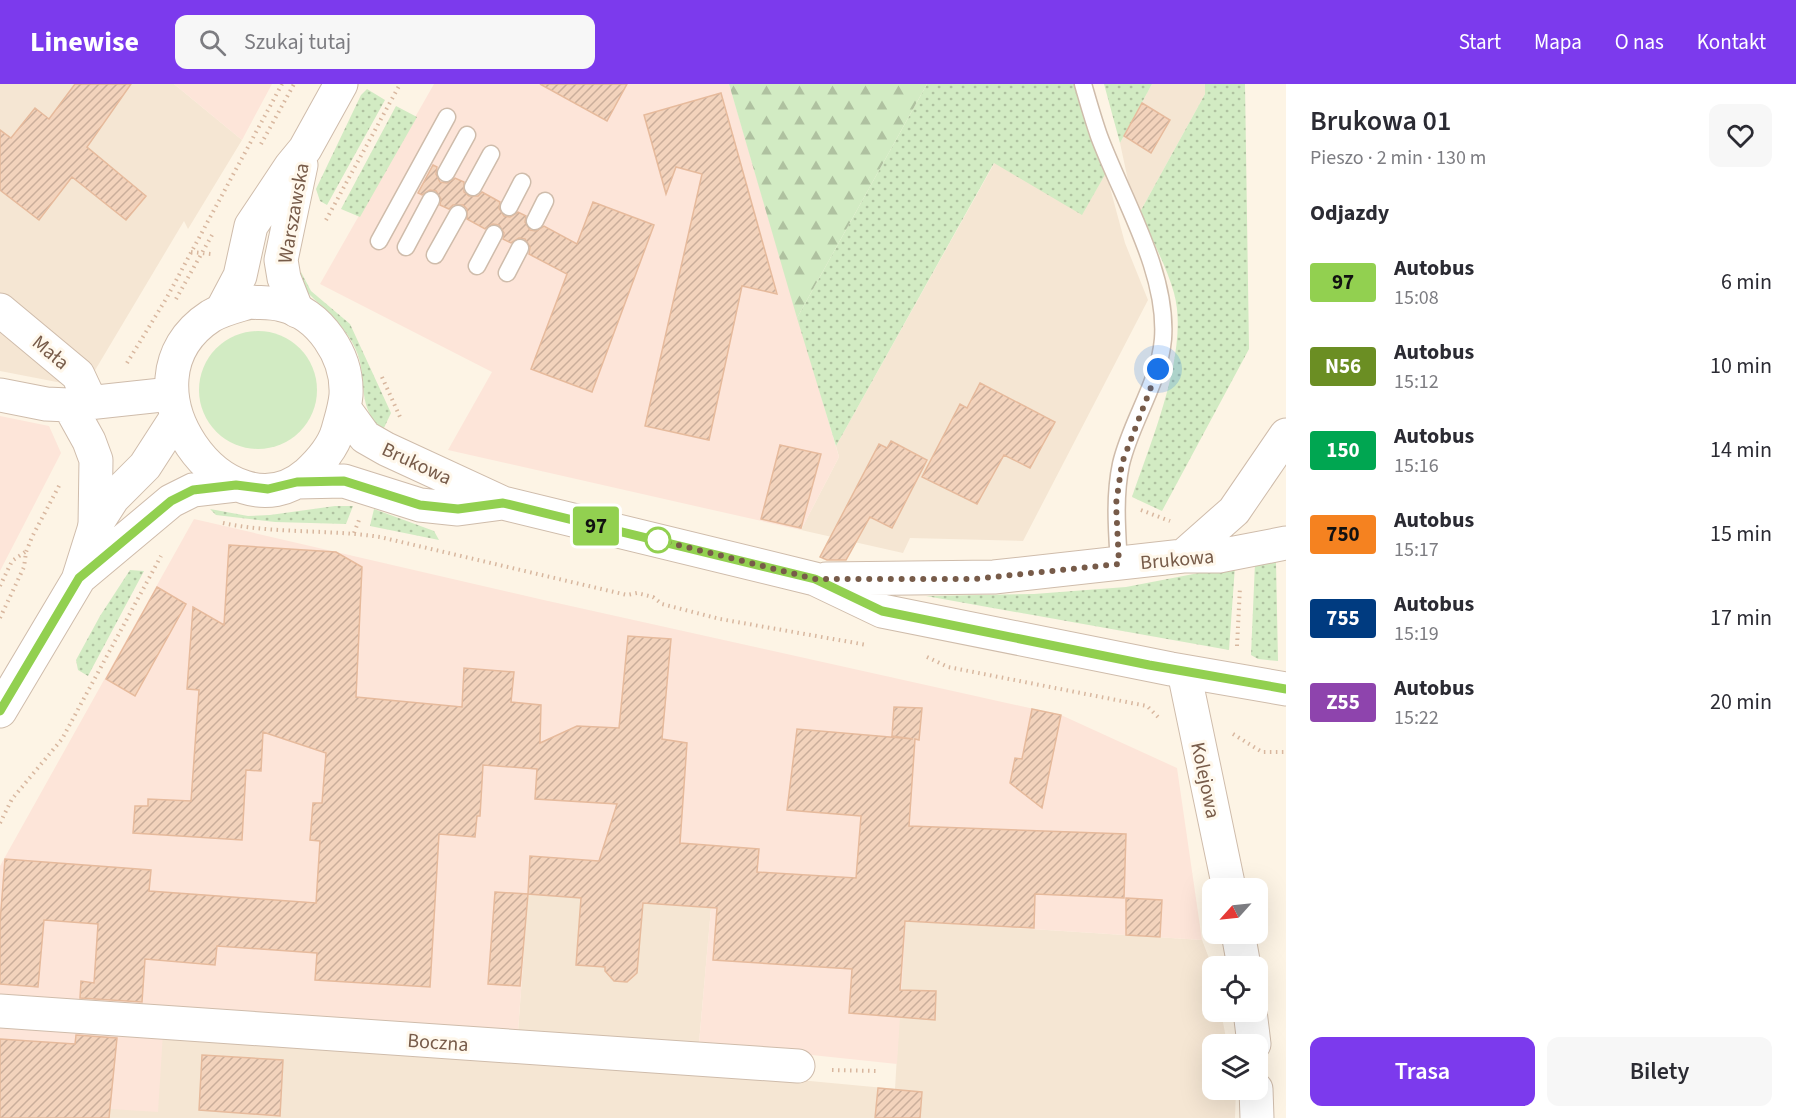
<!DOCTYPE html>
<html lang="pl">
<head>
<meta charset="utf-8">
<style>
	body { margin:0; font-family:"Source Sans 3",sans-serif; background:#f7f7f7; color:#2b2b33; height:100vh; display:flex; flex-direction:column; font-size:22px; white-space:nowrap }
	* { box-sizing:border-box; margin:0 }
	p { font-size:20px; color:#7c7c81 }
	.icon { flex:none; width:33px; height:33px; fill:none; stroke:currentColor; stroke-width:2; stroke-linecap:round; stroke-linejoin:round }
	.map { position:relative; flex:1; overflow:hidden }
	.details { display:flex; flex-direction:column; background:#fff; width:510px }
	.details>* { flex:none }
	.badge { padding:0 12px; border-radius:4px; font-size:21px; line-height:39px }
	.needle { width:39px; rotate:243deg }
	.controls { position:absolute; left:1202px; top:794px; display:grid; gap:12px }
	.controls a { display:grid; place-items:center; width:66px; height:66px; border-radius:12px; background:#fff; box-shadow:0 6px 24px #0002; font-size:30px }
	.you { position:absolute; width:30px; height:30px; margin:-15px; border:4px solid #fff; border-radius:50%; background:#1a73e8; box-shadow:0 0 0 9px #1a73e833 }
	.map>.badge { position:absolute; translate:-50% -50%; box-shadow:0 0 0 3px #fff }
	h2 { padding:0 24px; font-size:22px; line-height:54px }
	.round { display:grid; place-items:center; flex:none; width:63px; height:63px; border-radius:12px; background:#f7f7f7 }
	.head { display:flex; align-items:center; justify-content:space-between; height:102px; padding:0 24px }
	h1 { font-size:28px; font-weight:600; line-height:45px }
	.action { display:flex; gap:12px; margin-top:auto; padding:12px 24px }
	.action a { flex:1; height:69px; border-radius:12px; background:#7c3aed; color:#fff; font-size:24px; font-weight:600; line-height:69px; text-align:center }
	.action a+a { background:#f7f7f7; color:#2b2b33 }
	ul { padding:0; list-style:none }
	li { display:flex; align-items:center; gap:18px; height:84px; padding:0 24px }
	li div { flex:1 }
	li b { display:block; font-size:22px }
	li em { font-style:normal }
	li .badge { min-width:66px; font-weight:700; text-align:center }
	header { display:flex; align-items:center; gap:36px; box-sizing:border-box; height:84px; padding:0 30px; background:#7c3aed; color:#fff }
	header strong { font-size:28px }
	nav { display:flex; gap:33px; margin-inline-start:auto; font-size:21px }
	.search { width:420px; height:54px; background:#f7f7f7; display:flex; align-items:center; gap:15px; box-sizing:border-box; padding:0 21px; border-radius:12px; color:#7c7c81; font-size:22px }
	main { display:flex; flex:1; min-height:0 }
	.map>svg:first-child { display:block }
	.residential { fill:#f5e6d3 }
	.commercial { fill:#fde5d9 }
	.grass { fill:url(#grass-dots) }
	.forest { fill:url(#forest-firs) }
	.garden { fill:#d2ebc3 }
	.building { fill:url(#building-hatch); stroke:#e6ba9c; stroke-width:1.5 }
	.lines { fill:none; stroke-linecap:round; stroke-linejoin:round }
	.service-casing { stroke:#cfbcab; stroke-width:19 }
	.minor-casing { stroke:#cfbcab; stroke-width:35 }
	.tertiary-casing { stroke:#cfbcab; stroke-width:35 }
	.path { stroke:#d8b79f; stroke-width:4; stroke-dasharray:1.5 4.5; stroke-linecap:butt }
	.service { stroke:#fff; stroke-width:16 }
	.minor { stroke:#fff; stroke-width:33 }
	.tertiary { stroke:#fff; stroke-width:33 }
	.line-casing { stroke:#fff; stroke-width:14 }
	.line { stroke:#92d050; stroke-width:9 }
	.walk { stroke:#775b49; stroke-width:6; stroke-dasharray:0 10.8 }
	.stop-dot { fill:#fff; stroke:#92d050; stroke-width:3 }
	.labels { text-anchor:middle; stroke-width:6; stroke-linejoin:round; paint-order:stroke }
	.street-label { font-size:20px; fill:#775b49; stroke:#fff8ec }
</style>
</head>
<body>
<header>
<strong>Linewise</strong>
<div class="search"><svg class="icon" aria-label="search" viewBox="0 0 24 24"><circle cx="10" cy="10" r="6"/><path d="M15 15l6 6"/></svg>Szukaj tutaj</div>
<nav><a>Start</a><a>Mapa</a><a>O nas</a><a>Kontakt</a></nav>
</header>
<main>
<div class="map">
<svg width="1286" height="1034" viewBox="0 0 1286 1034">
	<defs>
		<pattern id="grass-dots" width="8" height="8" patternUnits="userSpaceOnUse" patternTransform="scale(1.5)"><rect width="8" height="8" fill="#d2ebc3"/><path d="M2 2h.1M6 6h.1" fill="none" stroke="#afc1a0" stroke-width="1.8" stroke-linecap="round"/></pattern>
		<pattern id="forest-firs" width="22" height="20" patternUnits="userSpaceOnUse" patternTransform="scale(1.5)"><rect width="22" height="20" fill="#d2ebc3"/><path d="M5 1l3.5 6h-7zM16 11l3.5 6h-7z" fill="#afc1a0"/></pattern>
		<pattern id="building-hatch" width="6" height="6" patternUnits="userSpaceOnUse" patternTransform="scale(1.5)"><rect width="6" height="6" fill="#f3d3bc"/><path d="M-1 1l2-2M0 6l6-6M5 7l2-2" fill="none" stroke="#caae9b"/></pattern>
	</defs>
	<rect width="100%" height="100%" fill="#fdf4e5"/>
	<path class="residential" d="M0 0H174L242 56 188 145 184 137 94 288 0 210Z
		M1152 0H1205V10L1140 128 1129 101 1120 59Z
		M995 78 1082 130 1106 89 1125 159 1148 216 1023 457 910 454 903 469 801 446 839 373 836 362Z
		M0 236 62 299 0 287Z
		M528 810 711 824 699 959 518 948Z
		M905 837 1202 856 1212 882V927H1221L1227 960H1212V1005H1236L1235 1034H0V1019L163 949 683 985 895 1005Z"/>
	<path class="commercial" d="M174 0H272L242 56Z
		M434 0H729L839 373 801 446 448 366 492 288 320 200Z
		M0 332 49 342 61 369 0 487Z
		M194 435 548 517 1061 631 1177 684 1202 856 906 837 897 980 699 959 711 824 559 812 528 810 518 948 0 912V782Z
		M0 937 163 949 158 1028 0 1018Z"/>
	<path class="grass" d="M927 0H1075L1106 89 1082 131 994 79 836 362 797 234Z
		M1104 0H1152L1120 59Z
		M1205 0H1245L1249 265 1162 427 1132 413C1151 357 1190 266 1174 209 1166 181 1151 154 1140 128L1205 10Z
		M367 5 385 16 327 121 320 117 316 105 361 11Z
		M396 22 417 33 360 133 341 125Z
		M301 188 311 207 350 240 391 329 383 346C360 328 365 303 360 278 356 259 342 242 328 228 317 216 299 207 301 188Z
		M335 422H353L346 440 275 438 216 431 210 425 248 432 270 431Z
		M374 425 434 447 439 456 370 442Z
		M1272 474 1276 478 1278 577 1258 575 1251 571 1255 479Z
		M1235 482 1229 566 926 512 1034 510 1126 503Z
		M130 486 144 487 88 592 78 586 76 576 100 532Z"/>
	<path class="forest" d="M729 0H927L797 234Z"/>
	<path class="garden" d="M199 306a59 59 0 1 1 118 0a59 59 0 1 1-118 0Z"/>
	<path class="building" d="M75 0H131L87 63 146 112 126 136 72 93 39 136 0 106V46L11 54 35 24 49 35Z
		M540 0H627L607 37Z
		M721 9 777 210 742 202 709 356 645 342 702 90 676 83 666 110 644 31Z
		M1142 19 1170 36 1151 69 1124 52Z
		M433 81 437 83 436 90 440 98 447 99 455 94 464 98V108L469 112H478L482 108 500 118 499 124 504 132 510 133 518 128 526 132 525 138 530 146 536 147 544 142 577 160 593 118 654 141 592 308 531 285 567 190 529 170 530 163 525 155 519 154 511 159 503 155 504 149 499 141 493 140 485 145 467 135V125L463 121H453L449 125 440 121 441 115 436 107 430 106 422 111 418 109Z
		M980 299 1055 338 1030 384 1004 371 977 420 922 393 960 320 967 324Z
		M891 357 927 376 892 444 870 433 846 476H827L820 473 879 360 887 364Z
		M780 361 821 370 801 444 761 435Z
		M229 461 336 468 362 483 356 613 462 623 464 584 514 588 511 618 541 621 540 659 577 642 619 644 628 552 671 555 662 655 687 659 680 759 759 765 757 788 856 794 861 732 787 726 797 645 913 655 892 652 894 623 922 624 919 656 915 655 909 742 1126 750 1124 814 1035 810 1034 844 905 837 900 906 936 907 935 936 849 929 852 885 713 876 717 824 643 819 637 889 627 898 614 897 605 887V883L576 881 581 814 528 810 530 772 599 777 617 720 535 715 537 685 483 681 480 732H477L475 753 439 750 430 903 315 896 317 869 217 862 215 881 145 875 142 918 80 914 81 897 94 899 98 840 44 836 38 903 0 900V838L5 775 151 786 149 807 316 819 320 757 310 756 313 719H322L326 669 263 648 261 687 246 686 242 756 133 749 135 722H148V715L191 717 199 606 187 605 193 523 224 541Z
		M157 503 186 520 135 612 106 595Z
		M1032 625 1061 631 1042 724 1010 699 1015 674 1022 675Z
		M495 808 528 810 520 902 488 900Z
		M1126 814 1162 816 1160 853 1126 851Z
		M76 951 117 954 109 1034H0V955L75 960Z
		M202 971 283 976 280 1032 199 1026Z
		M878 1004 922 1008 920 1034H875Z"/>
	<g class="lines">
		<defs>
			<path id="service" d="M1083 0C1088 17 1093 35 1099 52 1122 114 1168 188 1163 255 1159 300 1131 337 1121 380 1114 413 1117 447 1119 480
				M446 89 467 51
				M473 103 491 70
				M509 123 522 98
				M535 137 545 117
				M379 157 447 33
				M406 163 431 116
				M435 171 458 130
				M477 182 494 150
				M507 189 520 164"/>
			<path id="minor" d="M0 226 78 291 91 319
				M222 226 240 192 251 142 291 82 305 65 341 0
				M297 227 284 194 281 176 301 81
				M0 311 46 320 69 321 171 310
				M69 321 89 357 96 376 95 442
				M1184 588 1229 804
				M1238 849 1244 882
				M0 927 798 982
				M1250 927 1254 960
				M1256 1005 1257 1034"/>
			<path id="tertiary" d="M250 218C260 219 272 218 282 221 320 230 348 272 346 311 345 323 341 335 338 346 333 364 320 378 307 390 229 458 109 298 211 232 223 225 237 222 250 218Z
				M344 324 365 353 386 365 503 419 815 495 882 527 1171 585 1286 605
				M297 398 344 397 420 421 458 425 503 419
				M1183 472 1234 427 1286 351
				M79 494 171 417 193 406 236 401
				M826 495 994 493 1183 472H1219L1286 459
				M0 627 78 496 95 442 113 414 145 382 176 334"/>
		</defs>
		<use href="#service" class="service-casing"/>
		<use href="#minor" class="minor-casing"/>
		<use href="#tertiary" class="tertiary-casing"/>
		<path class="path" d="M261 60 294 0
			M326 136 399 2
			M191 168 211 170
			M176 215 212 151
			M127 279 166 215 282 0
			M382 293 400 333
			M1141 426 1170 437
			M223 439C275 450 328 445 380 453L627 511 637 509 653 513 662 520 720 535 867 561
			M354 449 359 436
			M0 502 12 477 25 468
			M0 534 24 483 26 468 32 453 60 400
			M1237 562 1240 503
			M927 573 948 583 1147 622 1158 633
			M1233 650 1262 668H1286
			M0 739 12 715 62 655 161 472
			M832 986 876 987"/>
		<use href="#service" class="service"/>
		<use href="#minor" class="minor"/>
		<use href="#tertiary" class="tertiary"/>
	</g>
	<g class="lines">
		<defs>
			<path id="line" d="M0 627 79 494 171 417 193 406 236 401 268 405 297 398 344 397 420 421 458 425 503 419 815 495 882 527 1149 581 1286 605"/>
		</defs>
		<use href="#line" class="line-casing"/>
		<use href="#line" class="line"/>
		<path class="walk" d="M658 456 815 495H974L1119 480 1116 420 1122 379 1158 285"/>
	</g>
	<circle class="stop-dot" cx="658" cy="456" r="12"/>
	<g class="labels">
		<g class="street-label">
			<text transform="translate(293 129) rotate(-80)" y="7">Warszawska</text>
			<text transform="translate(51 268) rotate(40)" y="7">Mała</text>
			<text transform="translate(417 379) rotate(25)" y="7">Brukowa</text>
			<text transform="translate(1177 475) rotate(-5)" y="7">Brukowa</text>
			<text transform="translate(1206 696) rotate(78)" y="7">Kolejowa</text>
			<text transform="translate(438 958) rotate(4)" y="7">Boczna</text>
		</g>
	</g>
</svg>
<div class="controls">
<a><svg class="needle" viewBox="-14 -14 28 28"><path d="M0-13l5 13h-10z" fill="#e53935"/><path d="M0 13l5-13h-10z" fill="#7c7c81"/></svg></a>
<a><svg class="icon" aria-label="locate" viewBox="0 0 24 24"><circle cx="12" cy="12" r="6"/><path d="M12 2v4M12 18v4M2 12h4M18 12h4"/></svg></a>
<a><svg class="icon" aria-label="layers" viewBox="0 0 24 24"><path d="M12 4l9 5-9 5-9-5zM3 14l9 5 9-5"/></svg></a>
</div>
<div class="you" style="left:1158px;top:285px"></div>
<b class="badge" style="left:596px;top:442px;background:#92d050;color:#111">97</b>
</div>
<section class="details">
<div class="head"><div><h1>Brukowa 01</h1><p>Pieszo · 2 min · 130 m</p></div><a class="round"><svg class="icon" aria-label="heart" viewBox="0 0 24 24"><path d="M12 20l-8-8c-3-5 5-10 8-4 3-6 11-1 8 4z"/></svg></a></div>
<h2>Odjazdy</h2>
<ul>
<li><span class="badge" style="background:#92d050;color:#111">97</span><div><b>Autobus</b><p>15:08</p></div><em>6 min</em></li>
<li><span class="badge" style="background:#6b8e23;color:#fff">N56</span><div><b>Autobus</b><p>15:12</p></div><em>10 min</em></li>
<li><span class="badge" style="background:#00a651;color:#fff">150</span><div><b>Autobus</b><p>15:16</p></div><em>14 min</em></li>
<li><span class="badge" style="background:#f58220;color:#111">750</span><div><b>Autobus</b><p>15:17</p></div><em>15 min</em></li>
<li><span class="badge" style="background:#003b80;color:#fff">755</span><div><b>Autobus</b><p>15:19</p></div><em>17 min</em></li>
<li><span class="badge" style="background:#8e44ad;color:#fff">Z55</span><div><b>Autobus</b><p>15:22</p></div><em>20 min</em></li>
</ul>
<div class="action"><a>Trasa</a><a>Bilety</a></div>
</section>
</main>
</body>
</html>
